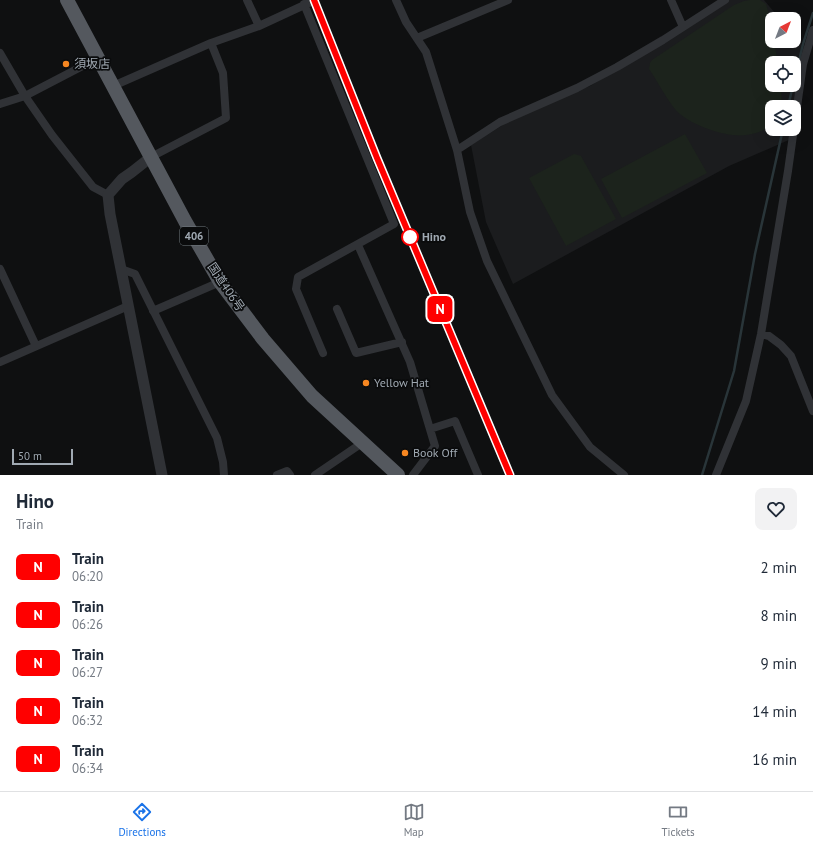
<!DOCTYPE html>
<html lang="en">
<head>
<meta charset="utf-8">
<style>
	body { margin:0; font-family:"PT Sans","Noto Sans JP",sans-serif; background:#f2f2f3; color:#1f2937; height:100vh; display:flex; flex-direction:column; font-size:15px; white-space:nowrap }
	* { box-sizing:border-box; margin:0 }
	p { font-size:13px; color:#747a83 }
	.icon { flex:none; width:22px; height:22px; fill:none; stroke:currentColor; stroke-width:2; stroke-linecap:round; stroke-linejoin:round }
	.map { position:relative; height:475px; overflow:hidden }
	.side { display:flex; flex-direction:column; background:#fff; flex:1 }
	.side>* { flex:none }
	.badge { padding:0 8px; border-radius:6px; font-size:14px; line-height:26px }
	.needle { width:26px; rotate:42deg }
	.fabs { position:absolute; left:765px; top:12px; display:grid; gap:8px }
	.fabs a { display:grid; place-items:center; width:36px; height:36px; border-radius:8px; background:#fff; box-shadow:0 4px 16px #0002; font-size:20px }
	.scale { position:absolute; left:12px; bottom:10px; width:61px; box-sizing:border-box; padding-left:4px; border:2px solid #a0a9b2; border-top:0; font-size:11px; line-height:14px; white-space:nowrap; color:#a0a9b2; -webkit-text-stroke:3px #0a0b0c; paint-order:stroke }
	.map>.badge { position:absolute; translate:-50% -50%; box-shadow:0 0 0 2px #fff }
	.round { display:grid; place-items:center; flex:none; width:42px; height:42px; border-radius:8px; background:#f2f2f3 }
	.summary { display:flex; align-items:center; justify-content:space-between; height:68px; padding:0 16px }
	h1 { font-size:19px; font-weight:700; line-height:30px }
	ul { padding:0; list-style:none }
	li { display:flex; align-items:center; gap:12px; height:48px; padding:0 16px }
	li div { flex:1 }
	li b { display:block; font-size:15px }
	li em { font-style:normal }
	li .badge { min-width:44px; font-weight:700; text-align:center }
	.dock { display:flex; justify-content:space-around; align-items:center; height:56px; border-top:1px solid #e0e1e3; background:#fff; font-size:11px; color:#747a83 }
	.dock a { display:grid; justify-items:center; gap:2px }
	.dock .selected { color:#1a73e8 }
	.map>svg:first-child { display:block }
	.built { fill:#1b1c1e; fill-rule:evenodd }
	.green { fill:#1c231c }
	.lines { fill:none; stroke-linecap:round; stroke-linejoin:round }
	.stream { stroke:#293539; stroke-width:2.5 }
	.minor { stroke:#303236; stroke-width:8 }
	.tertiary { stroke:#303236; stroke-width:11 }
	.trunk { stroke:#54585e; stroke-width:14 }
	.rail { stroke:#474a4f; stroke-width:2.5; stroke-dasharray:5 4; stroke-linecap:butt }
	.line-casing { stroke:#fff; stroke-width:9 }
	.line { stroke:#f00; stroke-width:6 }
	.poi-dot { fill:#f78721; stroke:#0a0b0c; stroke-width:1.5 }
	.stop-dot { fill:#fff; stroke:#f00; stroke-width:2 }
	.labels { text-anchor:middle; stroke-width:3.5; stroke-linejoin:round; paint-order:stroke }
	.shield { fill:#0a0b0c; stroke:#737a80; stroke-width:1 }
	.shield-label { font-size:11px; font-weight:bold; fill:#a0a9b2 }
	.poi-label { font-size:12px; fill:#a0a9b2; stroke:#0a0b0c; text-anchor:start }
	.stop-label { font-size:12px; font-weight:bold; fill:#a0a9b2; stroke:#0a0b0c; text-anchor:start }
	.street-label { font-size:12px; fill:#a0a9b2; stroke:#0a0b0c }
</style>
</head>
<body>
<div class="map">
<svg width="813" height="475" viewBox="0 0 813 475">
	<rect width="100%" height="100%" fill="#0f1011"/>
	<path class="built" d="M728 0H764L780 19H772V41H794V36L804 47 794 119V107H772V129H793L791 139 729 166 513 284 486 222 471 145 525 111 590 86ZM772 63H794V85H772Z"/>
	<path class="green" d="M750 0H760L766 4C770 16 772 28 772 41H774L778 63H772V85H781L782 107H772V125C765 130 755 134 746 135 728 138 694 126 680 114 670 106 657 80 649 69L650 63 652 60 734 5 744 1Z
		M685 134 707 173 622 218 601 179Z
		M574 154 581 156 616 219 566 246 529 178Z"/>
	<g class="lines">
		<path class="stream" d="M794 82 803 44 813 13
			M788 107 793 85
			M702 475 734 371 755 254 783 129"/>
		<path class="minor" d="M247 0 259 26
			M396 0 406 22 426 52 457 150 470 212 487 261 552 395 590 447 624 475
			M671 0 683 27
			M304 4 394 224 298 277 296 289 323 353
			M417 38 508 0
			M0 53 25 96 52 135 93 187 108 195
			M113 86 211 43 259 26 315 0
			M0 104 25 96 98 58
			M457 150 500 122 577 88 617 67 663 40 725 0
			M151 157 226 118 223 73 211 43
			M358 245 410 362 435 446 413 475
			M0 269 36 346
			M121 269 135 274 217 438 223 462 224 475
			M337 309 356 353 402 342
			M153 311 220 282
			M761 334 769 336 781 345 791 356 813 411
			M0 362 128 306
			M430 429 455 421 478 475
			M277 475 287 471 290 475
			M315 475 362 443
			M716 475 746 401 761 334 788 171 803 64 813 30"/>
		<path class="tertiary" d="M151 157 132 172 122 179 108 195 110 214 162 475"/>
		<path class="trunk" d="M67 0 185 221 220 282 263 339 312 396 398 475"/>
		<path class="rail" d="M314 0 342 75 377 158 510 475"/>
	</g>
	<g class="lines">
		<defs>
			<path id="line" d="M314 0 377 158 510 475"/>
		</defs>
		<use href="#line" class="line-casing"/>
		<use href="#line" class="line"/>
	</g>
	<g class="poi-dot">
		<circle cx="66" cy="64" r="4"/>
		<circle cx="366" cy="383" r="4"/>
		<circle cx="405" cy="453" r="4"/>
	</g>
	<circle class="stop-dot" cx="410" cy="237" r="8"/>
	<g class="labels">
		<rect class="shield" x="180" y="227" width="28" height="18" rx="3"/>
		<g class="shield-label">
			<text x="194" y="240">406</text>
		</g>
		<g class="poi-label">
			<text x="74" y="68">須坂店</text>
			<text x="374" y="387">Yellow Hat</text>
			<text x="413" y="457">Book Off</text>
		</g>
		<g class="stop-label">
			<text x="422" y="241">Hino</text>
		</g>
		<g class="street-label">
			<text transform="translate(226 287) rotate(56)" y="4">国道406号</text>
		</g>
	</g>
</svg>
<div class="fabs">
<a><svg class="needle" viewBox="-14 -14 28 28"><path d="M0-13l5 13h-10z" fill="#e53935"/><path d="M0 13l5-13h-10z" fill="#747a83"/></svg></a>
<a><svg class="icon" aria-label="locate" viewBox="0 0 24 24"><circle cx="12" cy="12" r="6"/><path d="M12 2v4M12 18v4M2 12h4M18 12h4"/></svg></a>
<a><svg class="icon" aria-label="layers" viewBox="0 0 24 24"><path d="M12 4l9 5-9 5-9-5zM3 14l9 5 9-5"/></svg></a>
</div>
<div class="scale">50 m</div>
<b class="badge" style="left:440px;top:309px;background:#f00;color:#fff">N</b>
</div>
<section class="side">
<div class="summary"><div><h1>Hino</h1><p>Train</p></div><a class="round"><svg class="icon" aria-label="heart" viewBox="0 0 24 24"><path d="M12 20l-8-8c-3-5 5-10 8-4 3-6 11-1 8 4z"/></svg></a></div>
<ul>
<li><span class="badge" style="background:#f00;color:#fff">N</span><div><b>Train</b><p>06:20</p></div><em>2 min</em></li>
<li><span class="badge" style="background:#f00;color:#fff">N</span><div><b>Train</b><p>06:26</p></div><em>8 min</em></li>
<li><span class="badge" style="background:#f00;color:#fff">N</span><div><b>Train</b><p>06:27</p></div><em>9 min</em></li>
<li><span class="badge" style="background:#f00;color:#fff">N</span><div><b>Train</b><p>06:32</p></div><em>14 min</em></li>
<li><span class="badge" style="background:#f00;color:#fff">N</span><div><b>Train</b><p>06:34</p></div><em>16 min</em></li>
</ul>
</section>
<nav class="dock">
<a class="selected"><svg class="icon" aria-label="directions" viewBox="0 0 24 24"><path d="M12 3l9 9-9 9-9-9zM9 14v-3h6M13 9l2 2-2 2"/></svg>Directions</a>
<a><svg class="icon" aria-label="map" viewBox="0 0 24 24"><path d="M3 6l6-2 6 2 6-2v14l-6 2-6-2-6 2zM9 4v14M15 6v14"/></svg>Map</a>
<a><svg class="icon" aria-label="tickets" viewBox="0 0 24 24"><path d="M3 7h18v10H3zM15 7v10"/></svg>Tickets</a>
</nav>
</body>
</html>
